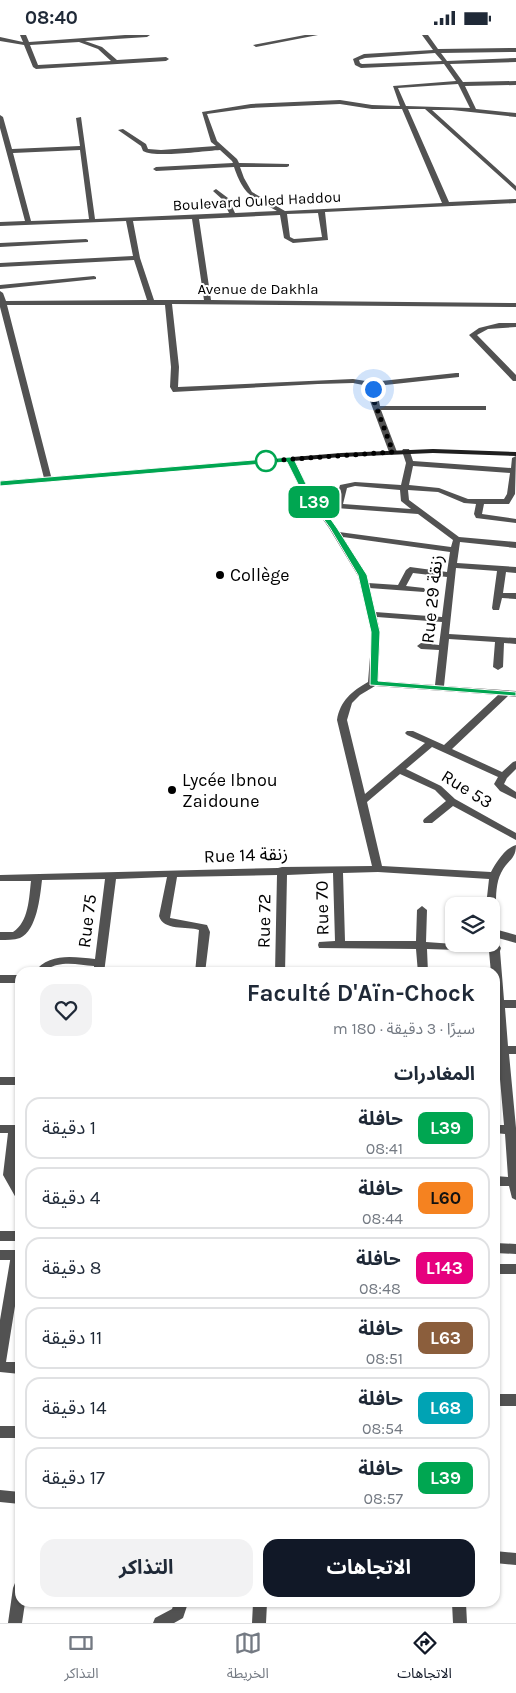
<!DOCTYPE html>
<html lang="ar">
<head>
<meta charset="utf-8">
<style>
	body { margin:0; font-family:Karla,"Noto Sans Arabic",sans-serif; background:#f2f2f3; color:#1f2937; direction:rtl; height:100vh; display:flex; flex-direction:column; font-size:19px; white-space:nowrap }
	* { box-sizing:border-box; margin:0 }
	p { font-size:16px; color:#747a83 }
	.icon { flex:none; width:28px; height:28px; fill:none; stroke:currentColor; stroke-width:2; stroke-linecap:round; stroke-linejoin:round }
	.map { position:relative; flex:1; overflow:hidden; direction:ltr }
	.drawer { position:absolute; left:15px; top:932px; width:485px; height:640px; display:flex; flex-direction:column; background:#fff; border-radius:15px; box-shadow:0 1px 4px #0004; direction:rtl }
	.drawer>* { flex:none }
	.badge { padding:0 10px; border-radius:8px; font-size:18px; line-height:32px }
	.buttons { position:absolute; left:445px; top:862px; display:grid; gap:10px }
	.buttons a { display:grid; place-items:center; width:55px; height:55px; border-radius:10px; background:#fff; box-shadow:0 1px 4px #0004; font-size:25px }
	.you { position:absolute; width:25px; height:25px; margin:-12px; border:4px solid #fff; border-radius:50%; background:#1a73e8; box-shadow:0 0 0 8px #1a73e833 }
	.map>.badge { position:absolute; translate:-50% -50%; box-shadow:0 0 0 2px #fff }
	h2 { padding:0 25px; font-size:19px; line-height:45px }
	.round { display:grid; place-items:center; flex:none; width:52px; height:52px; border-radius:15px; background:#f2f2f3 }
	.summary { display:flex; align-items:center; justify-content:space-between; height:85px; padding:0 25px }
	h1 { font-size:24px; font-weight:700; line-height:38px }
	.action { display:flex; gap:10px; margin-top:auto; padding:10px 25px }
	.action a { flex:1; height:58px; border-radius:15px; background:#111827; color:#fff; font-size:20px; font-weight:700; line-height:58px; text-align:center }
	.action a+a { background:#f2f2f3; color:#1f2937 }
	ul { padding:0; list-style:none }
	li { display:flex; align-items:center; gap:15px; height:62px; margin:0 10px 8px; padding:0 15px; border:2px solid #e0e1e3; border-radius:15px }
	li div { flex:1 }
	li b { display:block; font-size:19px }
	li em { font-style:normal }
	li .badge { min-width:55px; font-weight:700; text-align:center }
	.status { display:flex; justify-content:space-between; align-items:center; height:35px; padding:0 25px; background:#fff; direction:ltr }
	.status svg { height:14px; fill:currentColor }
	.tab-bar { display:flex; justify-content:space-around; align-items:center; height:70px; border-top:1px solid #e0e1e3; background:#fff; font-size:14px; color:#747a83 }
	.tab-bar a { display:grid; justify-items:center; gap:2px }
	.tab-bar .active { color:#111827 }
	.map>svg:first-child { display:block }
	.lines { fill:none; stroke-linecap:round; stroke-linejoin:round }
	.minor { fill:#525252; fill-rule:evenodd }
	.tertiary { fill:#525252; fill-rule:evenodd }
	.secondary { fill:#1f1f1f; fill-rule:evenodd }
	.line { fill:#00a651; stroke:#fff }
	.walk { stroke:#000; stroke-width:5; stroke-dasharray:0 9 }
	.stop-dot { fill:#fff; stroke:#00a651; stroke-width:2.5 }
	.poi-dot { fill:#000; stroke:#fff; stroke-width:2 }
	.labels { text-anchor:middle; stroke-width:4; stroke-linejoin:round; paint-order:stroke }
	.far-street-label { font-size:15px; fill:#000; stroke:#fff }
	.poi-label { font-size:18px; fill:#000; stroke:#fff; text-anchor:start }
	.street-label { font-size:18px; fill:#000; stroke:#fff }
</style>
</head>
<body>
<div class="status"><b>08:40</b><svg viewBox="0 0 49 12"><path d="M0 12V9h3v3zM5 12V6h3v6zM10 12V3h3v9zM15 12V0h3v12zM26 1h20v11H26zM47 4h2v5h-2z"/></svg></div>
<div class="map">
<svg width="516" height="1588" viewBox="0 0 516 1588">
	<rect width="100%" height="100%" fill="#fff"/>
	<g class="lines">
		<path class="minor" d="M20 0H26L29 7 125 0H150L147 2 85 6 102 12 117 25 166 22 169 24 166 26 36 34 33 32 24 10 0 6V2L23 7ZM79 7 98 14 111 26 38 30 30 10Z
			M305 0H318L256 12 253 10Z
			M422 0H428L438 14 516 13V17L441 18 447 26 516 23V27L450 29 463 47 516 46V50L465 51 476 74 516 78V82L452 75H432L516 151V156L425 74H408L449 167 516 164V168L325 177 328 205 293 208 284 203 280 180 199 184 211 265 516 268V272L172 269 179 332 178 352 353 344 372 347 456 338H459V342L376 351 380 371H486V375H381L397 417 393 419 389 417 370 366 368 351 353 348 318 349 173 357 170 352 171 332 165 270H7L52 445 51 447H45L0 272V256L3 258 6 266 147 265 134 225 0 232V228L133 221 126 186 0 191V187L25 186 0 93V80L3 82 12 114 80 111 76 83 81 82 95 184 229 178 223 165 213 156 216 154 228 163 235 178 277 176C252 162 244 161 234 132L156 136 153 134 156 132 233 128 232 126 220 115C203 116 155 123 143 116L141 111 118 95 123 94 146 109 148 114 161 115 216 111 211 107 202 77 251 69 340 65 372 70 400 71 393 51 456 46 444 29 361 33 355 30 353 24 364 19 433 15ZM435 18 442 26 362 29 360 28 359 25 365 23ZM458 49 470 73 406 71 398 53ZM340 69 372 74H402L442 168 285 176 252 157 244 143 240 132H287L289 131V129L239 128 237 124 217 106 207 79 251 73ZM80 115 89 184 31 186 13 118ZM318 178 322 202 294 204 290 202 287 179ZM192 184 204 265H154L140 223 133 186Z
			M86 204 88 205V207L0 212V208Z
			M94 241 96 242V244L0 254V250Z
			M499 288H516V292L488 294 477 300 516 340V346H513L469 300 479 293Z
			M403 414H409L413 426 511 433 512 423 516 421 515 459 509 469H484L482 479 516 484V488L476 483 474 479 476 469 464 468 438 457 408 455 409 465 459 502 516 507V513L460 507 457 528 516 532V538L506 537 503 558H516V564L502 563 499 575H493L492 573 497 536 456 533 449 599 516 603V609L504 608 503 632 498 635 493 632 495 607 449 604 444 651 516 656V662L508 661 452 714 502 737 513 727 516 726V734L507 743 504 749 516 757V764L500 756 494 749 498 742 432 712 406 734 441 751 455 764 516 798V805L453 771 432 788H424L423 786 424 784 446 766 435 755 400 739 367 767 382 831 491 837C496 828 505 813 516 810 516 825 507 825 501 838 496 848 496 860 496 871L491 874V871H486L489 844 378 837 343 838 345 906H416L417 875 422 871 427 875 426 907 454 909H491V877L496 880 498 895 516 900V908L498 903 499 910 501 913 500 916 504 965H516V973H505L508 1011H516V1019H509L516 1093V1165L512 1163 509 1151H495V1141L508 1142 505 1099 495 1098V1090H504L495 987V938H491L489 916 427 914 428 938H418L416 914 319 913 318 910 319 907 335 906 333 838 287 840 285 938H275L277 840 177 842 170 883 207 890 210 897 205 938H195L199 895C187 891 163 896 159 881L167 842 116 844 104 938H94V931C82 930 69 927 57 930 45 933 49 938 34 938 48 917 74 922 95 924L105 844 42 845C40 862 37 895 20 903 14 905 6 905 0 905V897H13C29 887 29 862 31 846H0V840L278 833 282 832 372 831 337 685C340 666 352 656 368 647L372 597 358 541 329 493 298 449 286 424 287 422H293L306 449 319 467 335 468 340 450 355 447 401 450 406 428 402 416ZM413 431 510 438 507 459 504 464H468L439 453 409 450ZM355 451 400 455 401 466 411 474 343 469 347 453ZM322 472 418 479 453 505 451 512 339 497ZM343 502 450 517 447 537 410 532 406 535 398 550 368 548 366 541ZM413 538 447 542 442 582 375 577 369 553 424 557 425 555 424 553 406 551ZM377 582 442 587 439 610 421 608 417 611 421 614 439 615 435 650 378 646 380 597ZM375 651 498 660 444 710 413 696H407L405 698 407 700 425 708 365 759 347 685 352 668 360 660Z
			M0 940H20V948H0Z
			M0 1042H20V1050H0Z
			M0 1090H20L15 1140 20 1149V1165L16 1163 3 1140 8 1098H0Z
			M17 1215 20 1216V1240L6 1327H20V1339L0 1337V1285L11 1220 13 1216Z
			M495 1359H516V1371H495Z
			M0 1391H20V1403H0Z
			M0 1455 20 1457V1469L0 1467Z
			M495 1516 516 1518V1530L495 1528Z
			M20 1546V1568H25L22 1588H8L13 1553 15 1548Z
			M174 1568H188L183 1583 174 1588H153L155 1583 172 1574Z
			M253 1568H267L266 1588H252Z
			M452 1568H466L467 1588H453Z"/>
		<path class="tertiary" d="M0 1196H20V1206H0Z
			M495 1208 516 1209V1219L495 1218Z
			M0 1215H20V1225H0Z
			M495 1229H516V1239H495Z"/>
		<path class="secondary" d="M433 414 516 417V421L433 418 341 422 0 450V446L341 418Z"/>
	</g>
	<path class="line" d="M290 422 294 424 306 449 337 493 367 540 380 597 378 646 516 657V661L370 650 371 597 358 540 330 493 298 449 287 427 0 451V446Z"/>
	<g class="lines">
		<path class="walk" d="M266 426 393 417 374 366 373 354"/>
	</g>
	<circle class="stop-dot" cx="266" cy="426" r="10"/>
	<g class="poi-dot">
		<circle cx="220" cy="540" r="5"/>
		<circle cx="172" cy="755" r="5"/>
	</g>
	<g class="labels">
		<g class="far-street-label">
			<text transform="translate(257 166) rotate(-3)" y="5">Boulevard Ouled Haddou</text>
			<text x="258" y="259">Avenue de Dakhla</text>
		</g>
		<g class="poi-label">
			<text x="230" y="546">Collège</text>
			<text x="182" y="751">Lycée Ibnou<tspan x="182" dy="21">Zaidoune</tspan></text>
		</g>
		<g class="street-label">
			<text transform="translate(432 564) rotate(-84)" y="6">Rue 29 زنقة</text>
			<text transform="translate(467 754) rotate(32)" y="6">Rue 53</text>
			<text transform="translate(246 820) rotate(-2)" y="6">Rue 14 زنقة</text>
			<text transform="translate(322 873) rotate(-91)" y="6">Rue 70</text>
			<text transform="translate(87 886) rotate(-83)" y="6">Rue 75</text>
			<text transform="translate(264 886) rotate(-89)" y="6">Rue 72</text>
		</g>
	</g>
</svg>
<div class="buttons">
<a><svg class="icon" aria-label="layers" viewBox="0 0 24 24"><path d="M12 4l9 5-9 5-9-5zM3 14l9 5 9-5"/></svg></a>
</div>
<div class="you" style="left:373px;top:354px"></div>
<b class="badge" style="left:314px;top:467px;background:#00a651;color:#fff">L39</b>
<section class="drawer">
<div class="summary"><div><h1>Faculté D'Aïn-Chock</h1><p>سيرًا · 3 دقيقة · 180 m</p></div><a class="round"><svg class="icon" aria-label="heart" viewBox="0 0 24 24"><path d="M12 20l-8-8c-3-5 5-10 8-4 3-6 11-1 8 4z"/></svg></a></div>
<h2>المغادرات</h2>
<ul>
<li><span class="badge" style="background:#00a651;color:#fff">L39</span><div><b>حافلة</b><p>08:41</p></div><em>1 دقيقة</em></li>
<li><span class="badge" style="background:#f58220;color:#111">L60</span><div><b>حافلة</b><p>08:44</p></div><em>4 دقيقة</em></li>
<li><span class="badge" style="background:#e6007e;color:#fff">L143</span><div><b>حافلة</b><p>08:48</p></div><em>8 دقيقة</em></li>
<li><span class="badge" style="background:#8b5e3c;color:#fff">L63</span><div><b>حافلة</b><p>08:51</p></div><em>11 دقيقة</em></li>
<li><span class="badge" style="background:#00a3b4;color:#fff">L68</span><div><b>حافلة</b><p>08:54</p></div><em>14 دقيقة</em></li>
<li><span class="badge" style="background:#00a651;color:#fff">L39</span><div><b>حافلة</b><p>08:57</p></div><em>17 دقيقة</em></li>
</ul>
<div class="action"><a>الاتجاهات</a><a>التذاكر</a></div>
</section>
</div>
<nav class="tab-bar">
<a class="active"><svg class="icon" aria-label="directions" viewBox="0 0 24 24"><path d="M12 3l9 9-9 9-9-9zM9 14v-3h6M13 9l2 2-2 2"/></svg>الاتجاهات</a>
<a><svg class="icon" aria-label="map" viewBox="0 0 24 24"><path d="M3 6l6-2 6 2 6-2v14l-6 2-6-2-6 2zM9 4v14M15 6v14"/></svg>الخريطة</a>
<a><svg class="icon" aria-label="tickets" viewBox="0 0 24 24"><path d="M3 7h18v10H3zM15 7v10"/></svg>التذاكر</a>
</nav>
</body>
</html>
